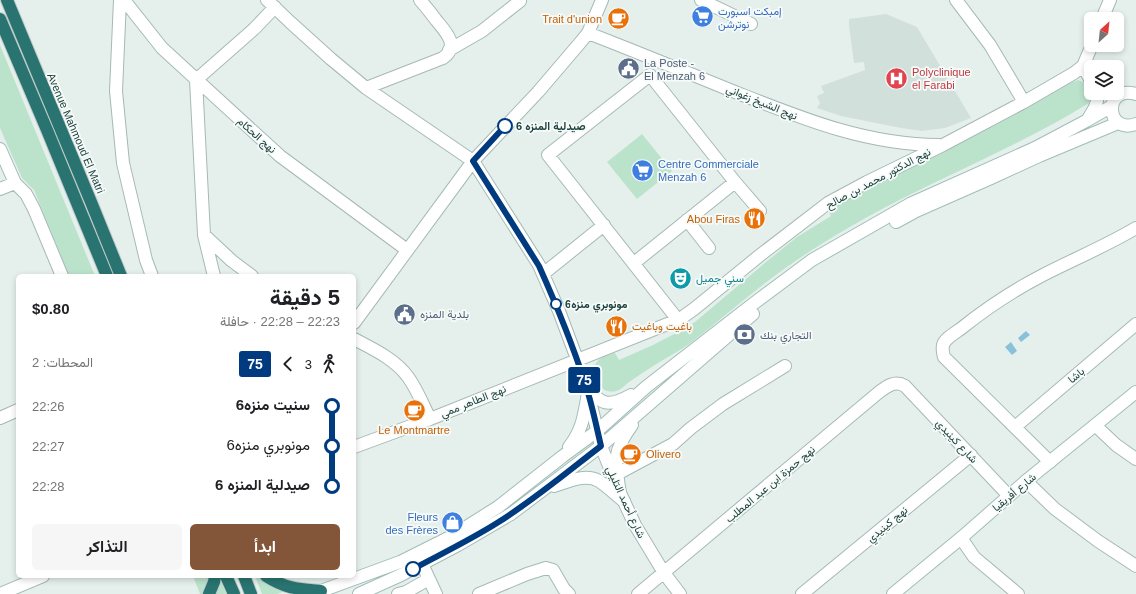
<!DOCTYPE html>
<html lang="ar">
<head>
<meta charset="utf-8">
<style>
	body { margin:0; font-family:Arial,Vazirmatn,sans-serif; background:#f6f6f6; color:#202124; direction:rtl; height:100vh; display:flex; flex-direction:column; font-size:15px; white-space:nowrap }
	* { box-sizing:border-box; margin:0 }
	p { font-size:13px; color:#757577 }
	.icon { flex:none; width:22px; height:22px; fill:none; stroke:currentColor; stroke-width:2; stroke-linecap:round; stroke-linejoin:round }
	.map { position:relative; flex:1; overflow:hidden; direction:ltr }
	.sheet { position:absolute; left:16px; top:274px; width:340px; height:304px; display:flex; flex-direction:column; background:#fff; border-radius:6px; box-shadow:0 2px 6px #0003; direction:rtl }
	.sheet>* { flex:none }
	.badge { padding:0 8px; border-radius:3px; font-size:14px; line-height:26px }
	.needle { width:26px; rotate:27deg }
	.fabs { position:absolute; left:1084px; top:12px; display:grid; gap:8px }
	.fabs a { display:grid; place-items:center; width:40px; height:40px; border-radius:6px; background:#fff; box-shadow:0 2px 6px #0003; font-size:20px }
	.map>.badge { position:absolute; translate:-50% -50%; box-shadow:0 0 0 2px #fff }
	.legs { display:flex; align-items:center; gap:6px; height:44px; padding:0 16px; font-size:13px }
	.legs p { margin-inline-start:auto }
	.summary { display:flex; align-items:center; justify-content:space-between; height:68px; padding:0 16px }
	h1 { font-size:22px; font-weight:700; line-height:30px }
	.action { display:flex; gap:8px; margin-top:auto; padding:8px 16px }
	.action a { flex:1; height:46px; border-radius:6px; background:#845639; color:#fff; font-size:16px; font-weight:700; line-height:46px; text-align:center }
	.action a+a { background:#f6f6f6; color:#202124 }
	ul { padding:0 16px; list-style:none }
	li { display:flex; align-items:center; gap:14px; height:40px; font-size:15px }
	li i { display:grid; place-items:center; width:6px; height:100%; margin:0 5px; background:currentColor }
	li i::after { content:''; width:10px; height:10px; margin:-5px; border:3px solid; border-radius:50%; background:#fff }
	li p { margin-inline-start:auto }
	li:first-child i { background:linear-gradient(#0000 50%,currentColor 0) }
	li:last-child i { background:linear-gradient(currentColor 50%,#0000 0) }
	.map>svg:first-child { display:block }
	.built { fill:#d2e0dc }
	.green { fill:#bbe3cc }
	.water { fill:#87c2da }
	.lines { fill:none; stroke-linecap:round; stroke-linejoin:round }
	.street-casing { stroke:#a6b9b5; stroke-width:14 }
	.secondary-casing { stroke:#a1bdb8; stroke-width:14 }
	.highway-casing { stroke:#c1cbca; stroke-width:14 }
	.street { stroke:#fff; stroke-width:12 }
	.secondary { stroke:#fff; stroke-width:12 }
	.highway { stroke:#297470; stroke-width:12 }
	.line-1-casing { stroke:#fff; stroke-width:9 }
	.line-1 { stroke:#003b80; stroke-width:6 }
	.stop-1-dot { fill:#fff; stroke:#003b80; stroke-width:2 }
	.labels { text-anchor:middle; stroke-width:3.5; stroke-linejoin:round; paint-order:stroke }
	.shop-label { font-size:11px; fill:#366cbe; stroke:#f6fbf9; text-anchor:start }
	.food-label { font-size:11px; fill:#c56008; stroke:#f6fbf9; text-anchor:end }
	.service-label { font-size:11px; fill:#4e5e75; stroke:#f6fbf9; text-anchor:start }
	.health-label { font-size:11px; fill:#be3a42; stroke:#f6fbf9; text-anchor:start }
	.street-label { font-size:11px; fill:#214440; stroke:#f6fbf9 }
	.stop-label { font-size:11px; font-weight:bold; fill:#214440; stroke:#f6fbf9; text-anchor:start }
	.culture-label { font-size:11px; fill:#0d838f; stroke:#f6fbf9; text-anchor:start }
</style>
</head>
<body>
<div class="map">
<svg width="1136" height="594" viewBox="0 0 1136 594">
	<rect width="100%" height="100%" fill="#e5f0ec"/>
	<path class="built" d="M886 14 917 27 971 118 945 128 922 131 901 128 841 116 817 108 820 103 817 96 824 93 821 86 865 70 864 62 854 63 849 26V19Z"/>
	<path class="green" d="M0 45 95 276H69L34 190 22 178 0 128Z
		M1078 80 1087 84 1091 93 1093 94 1089 103C1012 151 926 182 848 228 817 246 788 265 760 287 737 305 715 324 692 342 678 352 662 360 647 370 641 374 635 378 629 382 625 385 621 390 616 391 599 396 582 368 603 357 606 355 611 354 615 353L619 360 653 345 678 332 695 322 766 262 797 237 831 216 827 208 1062 86Z
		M642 134 672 171 637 199 607 162Z
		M193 576H219L226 594H200Z
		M255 576H262L291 589 277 594H262Z"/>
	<path class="water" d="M1026 331 1030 335 1021 342 1018 338Z
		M1011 342 1017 351 1012 355 1005 347Z"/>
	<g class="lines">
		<defs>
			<path id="street" d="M120 0 116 91 123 163 146 260 152 276
				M124 0 162 48 280 156 407 250
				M267 0 290 22 331 59 366 88 473 161 538 92 579 44 588 33 602 0
				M701 0 751 24
				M956 0 990 45 1024 102
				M1102 19 1110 0
				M588 33C637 52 686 72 735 92 801 118 866 145 939 145
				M449 50 482 31 520 1
				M1091 81 1083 66 1092 45
				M366 88 443 58C460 46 446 32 436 20 431 13 426 7 420 0
				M0 149 15 183 26 194 34 209 62 276
				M0 189 15 183
				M687 220 709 248
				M204 235 232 261 252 276
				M634 263 735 182
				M543 274 604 225
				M214 276 204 235 196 80 254 29 275 7
				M678 320 548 155 650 75 735 182 760 211
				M354 323 473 161 539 265 559 311 577 359 588 393 601 446 620 493 635 525 664 573 680 594
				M354 339C373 349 395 359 408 377 417 389 423 405 430 419L680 319 694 309 759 256 828 203 867 182 943 145 1024 102 1074 73 1083 66
				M0 418 18 410
				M1096 426 1116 445 1136 459
				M1015 427 1136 324
				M354 447 430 419
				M1050 462 944 357C943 353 942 350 943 345 945 338 957 332 963 327 988 307 1014 290 1043 275 1074 259 1106 246 1136 228
				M617 474 673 444 691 428 723 404 785 366
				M1026 481 1055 509 1098 541 1136 566
				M961 538 974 557 1018 594
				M422 564 436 594
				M0 594 43 576
				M398 594 406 592 429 579
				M479 594 527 574 546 568 553 570 564 589 569 594
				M638 594 878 393C887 386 895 380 905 386L1009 496
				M802 594 971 455"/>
			<path id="secondary" d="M1136 94C1103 84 1105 135 1136 124
				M1088 119C1093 111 1099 103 1097 93
				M896 222 916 211 991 178 1039 156 1118 123
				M585 384C600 405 608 408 631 395
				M569 447C583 429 584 415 588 393
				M554 486C568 482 585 473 599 481 608 487 616 495 624 501
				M620 493C615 462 612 452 632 425
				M313 594 400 562 452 536 498 507 563 456 597 431 646 387 753 304 812 260 910 204 1035 148 1086 121 1112 106
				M359 594 401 575 458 545 511 514 601 446 753 314
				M893 594 961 538 1026 481 1136 392"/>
			<path id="highway" d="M7 0 91 202 121 276
				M0 19 47 130 107 276
				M226 576 234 594
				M244 576 251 594
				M266 576C286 589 299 589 321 591
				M209 594 214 582 215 576"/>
		</defs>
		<use href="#street" class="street-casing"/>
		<use href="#secondary" class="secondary-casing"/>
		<use href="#highway" class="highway-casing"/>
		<use href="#street" class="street"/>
		<use href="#secondary" class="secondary"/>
		<use href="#highway" class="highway"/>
	</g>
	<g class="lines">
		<defs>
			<path id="line-1" d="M413 569C441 554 470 540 497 523 534 500 567 472 601 446 596 425 592 404 585 383 572 343 556 304 539 266L473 161 505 126"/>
		</defs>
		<use href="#line-1" class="line-1-casing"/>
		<use href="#line-1" class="line-1"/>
	</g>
	<defs>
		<symbol id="supermarket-disc" viewBox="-11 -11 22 22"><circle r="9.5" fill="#3f7fe0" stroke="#f6fbf9"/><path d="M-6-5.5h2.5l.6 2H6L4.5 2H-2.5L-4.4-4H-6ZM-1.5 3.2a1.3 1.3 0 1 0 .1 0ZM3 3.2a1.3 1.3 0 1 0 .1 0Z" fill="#fff"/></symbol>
		<symbol id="cafe-disc" viewBox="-11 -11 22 22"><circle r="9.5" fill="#e8710a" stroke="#f6fbf9"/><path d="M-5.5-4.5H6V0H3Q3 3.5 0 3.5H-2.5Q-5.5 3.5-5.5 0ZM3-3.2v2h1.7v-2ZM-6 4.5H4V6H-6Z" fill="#fff"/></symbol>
		<symbol id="civic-disc" viewBox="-11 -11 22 22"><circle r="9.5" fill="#5c6f8a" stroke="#f6fbf9"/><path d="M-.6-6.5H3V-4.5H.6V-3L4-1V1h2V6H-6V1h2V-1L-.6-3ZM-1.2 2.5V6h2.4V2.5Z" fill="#fff"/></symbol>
		<symbol id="hospital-disc" viewBox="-11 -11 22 22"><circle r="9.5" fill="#e0444e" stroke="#f6fbf9"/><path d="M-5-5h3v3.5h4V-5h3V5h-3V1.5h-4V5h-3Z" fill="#fff"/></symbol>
		<symbol id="restaurant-disc" viewBox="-11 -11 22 22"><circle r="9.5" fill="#e8710a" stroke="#f6fbf9"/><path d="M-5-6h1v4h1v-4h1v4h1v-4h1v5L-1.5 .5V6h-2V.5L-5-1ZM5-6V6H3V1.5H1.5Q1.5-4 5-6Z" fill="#fff"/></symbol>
		<symbol id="theatre-disc" viewBox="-11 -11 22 22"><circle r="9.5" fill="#0f9aa8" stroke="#f6fbf9"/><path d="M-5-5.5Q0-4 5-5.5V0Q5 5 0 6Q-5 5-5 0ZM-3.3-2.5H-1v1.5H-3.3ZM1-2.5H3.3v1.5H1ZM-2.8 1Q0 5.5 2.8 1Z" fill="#fff"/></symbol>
		<symbol id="bank-disc" viewBox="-11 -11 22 22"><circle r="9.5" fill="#5c6f8a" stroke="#f6fbf9"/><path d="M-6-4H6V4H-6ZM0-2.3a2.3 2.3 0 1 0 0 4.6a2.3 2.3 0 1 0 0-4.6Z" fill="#fff"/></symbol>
		<symbol id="shop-disc" viewBox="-11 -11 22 22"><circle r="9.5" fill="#3f7fe0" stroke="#f6fbf9"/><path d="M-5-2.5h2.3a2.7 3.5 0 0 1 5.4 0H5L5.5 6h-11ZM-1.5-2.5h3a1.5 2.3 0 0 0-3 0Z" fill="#fff"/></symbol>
	</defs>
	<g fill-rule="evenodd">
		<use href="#supermarket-disc" x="690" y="4" width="25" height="25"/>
		<use href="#cafe-disc" x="606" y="6" width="25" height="25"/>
		<use href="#civic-disc" x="616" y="56" width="25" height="25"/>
		<use href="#hospital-disc" x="884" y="66" width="25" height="25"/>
		<use href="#supermarket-disc" x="630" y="158" width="25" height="25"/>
		<use href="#restaurant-disc" x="742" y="206" width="25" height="25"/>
		<use href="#theatre-disc" x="668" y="266" width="25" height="25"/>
		<use href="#civic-disc" x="392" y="302" width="25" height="25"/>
		<use href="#restaurant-disc" x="604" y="314" width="25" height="25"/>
		<use href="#bank-disc" x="732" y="322" width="25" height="25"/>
		<use href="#cafe-disc" x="402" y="398" width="25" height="25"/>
		<use href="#cafe-disc" x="618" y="442" width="25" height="25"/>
		<use href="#shop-disc" x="440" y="510" width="25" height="25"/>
	</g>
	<g class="stop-1-dot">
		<circle cx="505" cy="126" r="7"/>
		<circle cx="556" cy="304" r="5"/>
		<circle cx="413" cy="569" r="7"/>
	</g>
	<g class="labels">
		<g class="shop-label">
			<text x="718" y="15">إمبكت اسبورت<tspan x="718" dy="13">نوترشن</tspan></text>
			<text x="658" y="168">Centre Commerciale<tspan x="658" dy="13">Menzah 6</tspan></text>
			<text x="438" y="521" text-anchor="end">Fleurs<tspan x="438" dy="13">des Frères</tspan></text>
		</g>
		<g class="food-label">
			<text x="602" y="23">Trait d'union</text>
			<text x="740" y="223">Abou Firas</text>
			<text x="632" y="330" text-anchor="start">باغيت وباغيت</text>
			<text x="414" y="434" text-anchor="middle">Le Montmartre</text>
			<text x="646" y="458" text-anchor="start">Olivero</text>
		</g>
		<g class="service-label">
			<text x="644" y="67">La Poste -<tspan x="644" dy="13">El Menzah 6</tspan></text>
			<text x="420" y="318">بلدية المنزه</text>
			<text x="760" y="339">التجاري بنك</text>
		</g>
		<g class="health-label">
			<text x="912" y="76">Polyclinique<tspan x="912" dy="13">el Farabi</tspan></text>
		</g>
		<g class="street-label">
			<text transform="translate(762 102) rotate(22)" y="4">نهج الشيخ زغواني</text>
			<text transform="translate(76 133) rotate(67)" y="4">Avenue Mahmoud El Matri</text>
			<text transform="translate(257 135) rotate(42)" y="4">نهج الحكام</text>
			<text transform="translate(878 178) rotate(-28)" y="4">نهج الدكتور محمد بن صالح</text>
			<text transform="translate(1076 375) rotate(-40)" y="4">باشا</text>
			<text transform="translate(473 401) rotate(-22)" y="4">نهج الطاهر ممي</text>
			<text transform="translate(957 441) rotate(47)" y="4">شارع كينيدي</text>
			<text transform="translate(770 484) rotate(-40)" y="4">نهج حمزة ابن عبد المطلب</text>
			<text transform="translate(1014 492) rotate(-40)" y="4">شارع أفريقيا</text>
			<text transform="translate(626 502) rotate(65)" y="4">شارع أحمد التليلي</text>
			<text transform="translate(887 524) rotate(-40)" y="4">نهج كينيدي</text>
		</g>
		<g class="stop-label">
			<text x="516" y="130">صيدلية المنزه 6</text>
			<text x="565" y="308">مونوبري منزه6</text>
		</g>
		<g class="culture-label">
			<text x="696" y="282">سني جميل</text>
		</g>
	</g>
</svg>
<div class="fabs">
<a><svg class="needle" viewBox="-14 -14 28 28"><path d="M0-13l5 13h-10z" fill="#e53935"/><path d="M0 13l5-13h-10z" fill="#757577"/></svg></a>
<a><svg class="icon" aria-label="layers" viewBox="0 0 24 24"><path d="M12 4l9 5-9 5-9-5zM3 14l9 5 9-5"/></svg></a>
</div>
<b class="badge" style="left:584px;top:380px;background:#003b80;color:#fff">75</b>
<section class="sheet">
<div class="summary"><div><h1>5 دقيقة</h1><p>22:23 – 22:28 · حافلة</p></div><b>$0.80</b></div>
<div class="legs"><svg class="icon" aria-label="walk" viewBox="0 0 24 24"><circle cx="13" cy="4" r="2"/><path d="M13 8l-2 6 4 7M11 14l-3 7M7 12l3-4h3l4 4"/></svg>3<svg class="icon" aria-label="back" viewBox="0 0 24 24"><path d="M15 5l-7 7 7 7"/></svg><b class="badge" style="background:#003b80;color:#fff">75</b><p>المحطات: 2</p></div>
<ul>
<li><i style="color:#003b80"></i><b>سنيت منزه6</b><p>22:26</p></li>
<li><i style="color:#003b80"></i><span>مونوبري منزه6</span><p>22:27</p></li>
<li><i style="color:#003b80"></i><b>صيدلية المنزه 6</b><p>22:28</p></li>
</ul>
<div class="action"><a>ابدأ</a><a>التذاكر</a></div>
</section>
</div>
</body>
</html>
